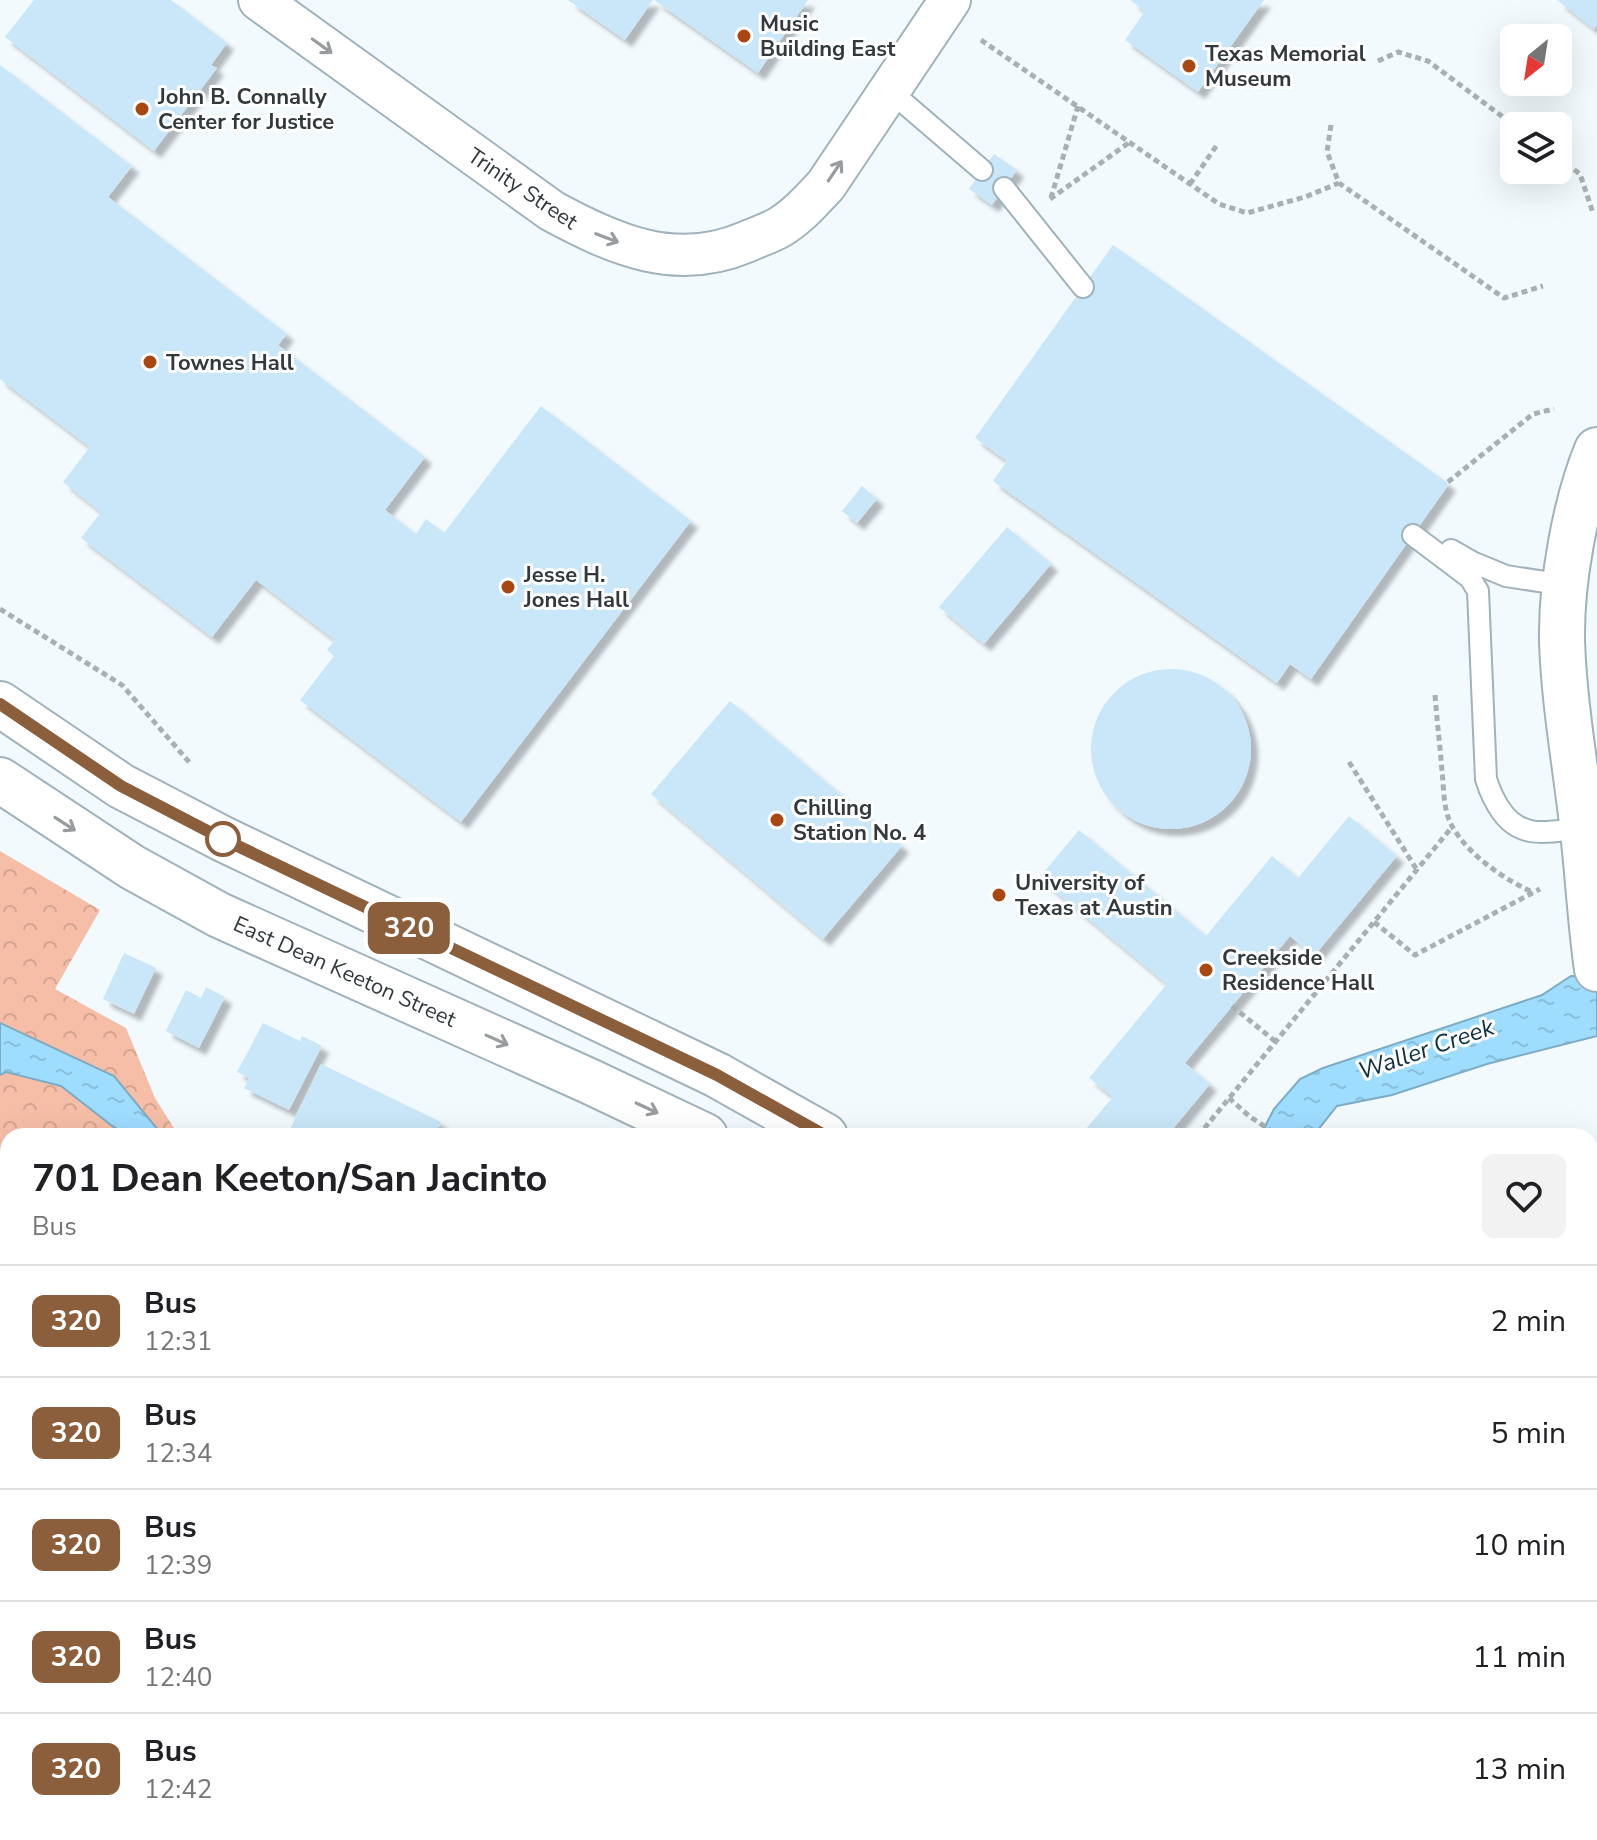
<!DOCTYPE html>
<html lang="en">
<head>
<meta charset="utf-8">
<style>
	body { margin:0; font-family:"Nunito Sans",sans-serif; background:#f2f2f2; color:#202124; height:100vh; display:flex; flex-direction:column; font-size:30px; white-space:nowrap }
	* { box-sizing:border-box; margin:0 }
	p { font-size:26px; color:#757577 }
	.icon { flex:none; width:44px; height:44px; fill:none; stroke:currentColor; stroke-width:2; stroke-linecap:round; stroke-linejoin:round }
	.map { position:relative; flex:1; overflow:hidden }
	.panel { position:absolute; left:0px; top:1128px; width:1598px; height:712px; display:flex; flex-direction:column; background:#fff; border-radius:24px 24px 0 0; box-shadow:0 8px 32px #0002 }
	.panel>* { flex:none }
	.badge { padding:0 16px; border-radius:12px; font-size:28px; line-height:52px }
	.needle { width:52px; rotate:210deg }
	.tools { position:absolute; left:1500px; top:24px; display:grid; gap:16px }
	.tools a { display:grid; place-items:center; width:72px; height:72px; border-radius:12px; background:#fff; box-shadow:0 8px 32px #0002; font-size:40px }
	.map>.badge { position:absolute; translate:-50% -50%; box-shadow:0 0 0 4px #fff }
	.round { display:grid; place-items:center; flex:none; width:84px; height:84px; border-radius:12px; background:#f2f2f2 }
	.overview { display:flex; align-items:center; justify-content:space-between; height:136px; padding:0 32px }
	h1 { font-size:38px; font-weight:700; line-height:60px }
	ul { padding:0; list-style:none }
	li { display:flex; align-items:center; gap:24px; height:112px; padding:0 32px; border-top:2px solid #e0e0e0 }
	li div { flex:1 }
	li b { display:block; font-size:30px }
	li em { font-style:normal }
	li .badge { min-width:88px; font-weight:700; text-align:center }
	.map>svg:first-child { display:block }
	.park { fill:url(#park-crowns) }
	.water { fill:url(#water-ripples); stroke:#7eacc5; stroke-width:2 }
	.building { fill:#c9e7f8; filter:url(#shadow) }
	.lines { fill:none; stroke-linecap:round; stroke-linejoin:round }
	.lane-casing { stroke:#a0b2bc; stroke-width:24 }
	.street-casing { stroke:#a0b2bc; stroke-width:44 }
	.secondary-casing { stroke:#a0b2bc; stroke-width:48 }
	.path { stroke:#a8b0b4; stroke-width:5; stroke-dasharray:6 4; stroke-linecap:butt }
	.lane { stroke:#fff; stroke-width:20 }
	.street { stroke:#fff; stroke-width:40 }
	.secondary { stroke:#fff; stroke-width:44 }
	.oneway { stroke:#989c9e }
	.line-casing { stroke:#fff; stroke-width:18 }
	.line { stroke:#8b5e3c; stroke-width:12 }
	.poi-dot { fill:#aa4711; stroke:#fff; stroke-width:3 }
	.stop-dot { fill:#fff; stroke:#8b5e3c; stroke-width:4 }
	.labels { text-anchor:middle; stroke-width:6; stroke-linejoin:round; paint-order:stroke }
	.poi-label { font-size:22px; font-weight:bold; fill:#31393d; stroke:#fff; text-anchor:start }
	.street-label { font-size:22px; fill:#31393d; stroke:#fff }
	.water-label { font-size:24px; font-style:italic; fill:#092f40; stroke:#fff }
</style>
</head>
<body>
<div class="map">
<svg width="1597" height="1840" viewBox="0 0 1597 1840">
	<defs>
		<pattern id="park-crowns" width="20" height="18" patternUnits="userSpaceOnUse" patternTransform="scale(2)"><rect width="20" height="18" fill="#f6bea7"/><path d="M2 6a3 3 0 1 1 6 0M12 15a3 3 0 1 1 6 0" fill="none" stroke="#d3a491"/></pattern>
		<pattern id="water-ripples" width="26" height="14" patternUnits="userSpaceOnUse" patternTransform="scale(2)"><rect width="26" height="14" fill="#9fddff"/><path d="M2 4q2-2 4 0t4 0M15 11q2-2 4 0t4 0" fill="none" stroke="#89bedb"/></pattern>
		<filter id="shadow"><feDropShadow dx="7" dy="7" stdDeviation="2" flood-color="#0004"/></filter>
	</defs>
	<rect width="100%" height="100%" fill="#f2fafe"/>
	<path class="park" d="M0 851 100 910 55 989 126 1028 155 1098 179 1136H8V1832H109L95 1840H0Z"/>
	<path class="water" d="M1571 976 1597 977V1036L1487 1064 1392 1095 1337 1106 1313 1136H1260L1274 1109 1300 1079 1323 1068 1542 995Z
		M0 1023 114 1076 163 1136H125L61 1086 6 1072 0 1075Z"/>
	<path class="building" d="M34 0H171L227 43 211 65 217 68 154 151 5 37Z
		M568 0H653L625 40Z
		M654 0H808L758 73Z
		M1130 0H1264L1198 92 1125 40 1145 11Z
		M1557 0H1597V25L1594 29Z
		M0 65 132 166 108 197 287 334 278 345 425 457 385 510 416 534 426 519 444 533 541 406 691 521 461 822 300 700 334 656 327 650 335 640 256 580 212 637 81 538 101 512 63 482 90 447 0 379Z
		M994 154 1017 170 992 205 969 189Z
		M1113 245 1449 484 1311 679 1290 664 1277 683 993 481 1007 461 975 438Z
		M862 486 877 499 857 523 842 511Z
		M1007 527 1051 564 984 644 939 607Z
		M1091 749a80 80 0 1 1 160 0a80 80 0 1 1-160 0Z
		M730 701 902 846 823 939 651 794Z
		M1349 816 1397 856 1314 956 1290 936 1185 1063 1210 1084 1167 1136H1080L1113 1097 1089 1078 1167 984 1039 878 1079 830 1206 936 1272 856 1298 878Z
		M124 953 156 968 134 1014 103 999Z
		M206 987 225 997 199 1048 166 1031 186 990 201 998Z
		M263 1023 300 1041 302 1036 322 1046 289 1110 244 1088 249 1078 237 1072Z
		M321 1064 441 1122 435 1136H287Z
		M299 1832H353L356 1838 353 1840H304Z
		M416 1832H485L489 1838 485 1840H403Z
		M664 1832H732L719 1840H663L660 1834Z
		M932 1832H1049L1054 1840H919Z"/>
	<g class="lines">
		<defs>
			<path id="lane" d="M890 91 982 170
				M1004 188 1083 287
				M1413 535 1470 578 1478 591 1486 779C1490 792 1494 801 1502 812 1523 841 1551 831 1583 828
				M1451 550 1472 562 1506 576 1565 585
				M1590 1288H1597
				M868 1832 872 1840"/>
			<path id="street" d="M259 0 552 211C615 245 676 272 746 242 757 237 770 233 780 227 798 216 812 200 826 185L950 0
				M573 1832 578 1840
				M1139 1832 1144 1840
				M146 1840 161 1832"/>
			<path id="secondary" d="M1597 450C1575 503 1561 583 1562 641 1564 702 1575 763 1582 823 1588 872 1590 921 1597 969
				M0 704 121 786 223 839 717 1075 825 1136
				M0 780 132 867 219 915 589 1081 705 1136
				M1597 1398 1591 1428 1597 1468
				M1590 1520 1597 1500
				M1590 1667 1597 1672
				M1590 1744 1597 1749
				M1327 1840 1334 1832"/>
		</defs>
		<use href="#lane" class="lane-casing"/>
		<use href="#street" class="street-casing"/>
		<use href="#secondary" class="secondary-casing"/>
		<path class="path" d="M981 40 1219 204 1247 213 1305 197 1339 183
			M1378 61 1398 52 1428 61 1515 126
			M1331 125 1327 152 1339 183 1504 298 1543 286
			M1558 158 1580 174 1593 213
			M1190 184 1217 145
			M1051 198 1078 106
			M1050 199 1130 142
			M1448 482 1533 414 1554 409
			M0 609 122 685 190 763
			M1435 695C1437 721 1440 746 1442 771 1444 789 1443 810 1452 826 1469 856 1504 879 1534 893
			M1349 762 1417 870
			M1374 922 1415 955 1540 889
			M1232 1006 1276 1042
			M1229 1098 1249 1116 1279 1136
			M1198 1136 1452 827
			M0 1197 8 1199
			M0 1647 8 1660
			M0 1676H8
			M0 1738 8 1730"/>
		<use href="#lane" class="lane"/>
		<use href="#street" class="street"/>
		<use href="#secondary" class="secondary"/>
	</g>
	<defs><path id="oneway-shaft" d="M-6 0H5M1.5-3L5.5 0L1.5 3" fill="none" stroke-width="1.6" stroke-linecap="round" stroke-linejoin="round" transform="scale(2)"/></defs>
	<g class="oneway">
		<use href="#oneway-shaft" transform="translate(322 46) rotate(36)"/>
		<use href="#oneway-shaft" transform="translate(835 171) rotate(-56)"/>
		<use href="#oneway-shaft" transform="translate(607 238) rotate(21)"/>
		<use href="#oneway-shaft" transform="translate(65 824) rotate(33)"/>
		<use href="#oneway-shaft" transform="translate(497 1040) rotate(24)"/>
		<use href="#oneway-shaft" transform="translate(647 1108) rotate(25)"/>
	</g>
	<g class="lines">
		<defs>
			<path id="line" d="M0 704 121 786 223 839 717 1075 826 1136"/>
		</defs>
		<use href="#line" class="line-casing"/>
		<use href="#line" class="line"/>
	</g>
	<g class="poi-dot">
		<circle cx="744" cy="36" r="8"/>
		<circle cx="1189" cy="66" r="8"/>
		<circle cx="142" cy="109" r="8"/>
		<circle cx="150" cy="362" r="8"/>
		<circle cx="508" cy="587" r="8"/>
		<circle cx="777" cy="820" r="8"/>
		<circle cx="999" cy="895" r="8"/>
		<circle cx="1206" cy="970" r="8"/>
	</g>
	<circle class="stop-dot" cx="223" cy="839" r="16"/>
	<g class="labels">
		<g class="poi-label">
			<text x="760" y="31">Music<tspan x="760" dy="25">Building East</tspan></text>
			<text x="1205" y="61">Texas Memorial<tspan x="1205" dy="25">Museum</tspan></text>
			<text x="158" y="104">John B. Connally<tspan x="158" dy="25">Center for Justice</tspan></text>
			<text x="166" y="370">Townes Hall</text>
			<text x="524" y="582">Jesse H.<tspan x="524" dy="25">Jones Hall</tspan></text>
			<text x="793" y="815">Chilling<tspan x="793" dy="25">Station No. 4</tspan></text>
			<text x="1015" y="890">University of<tspan x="1015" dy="25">Texas at Austin</tspan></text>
			<text x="1222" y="965">Creekside<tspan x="1222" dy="25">Residence Hall</tspan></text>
		</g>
		<g class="street-label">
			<text transform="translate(523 188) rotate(34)" y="8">Trinity Street</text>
			<text transform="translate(345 971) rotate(24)" y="8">East Dean Keeton Street</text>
		</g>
		<g class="water-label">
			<text transform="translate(1426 1049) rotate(-19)" y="8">Waller Creek</text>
		</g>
	</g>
</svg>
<div class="tools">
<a><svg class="needle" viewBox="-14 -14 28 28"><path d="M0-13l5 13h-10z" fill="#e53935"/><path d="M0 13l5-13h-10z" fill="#757577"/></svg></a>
<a><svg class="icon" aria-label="layers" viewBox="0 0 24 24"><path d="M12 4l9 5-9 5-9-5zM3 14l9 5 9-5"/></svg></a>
</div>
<b class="badge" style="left:409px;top:928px;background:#8b5e3c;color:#fff">320</b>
<section class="panel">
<div class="overview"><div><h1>701 Dean Keeton/San Jacinto</h1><p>Bus</p></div><a class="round"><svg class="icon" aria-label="heart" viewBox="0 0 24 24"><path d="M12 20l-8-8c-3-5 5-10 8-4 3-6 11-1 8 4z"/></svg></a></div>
<ul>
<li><span class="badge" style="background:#8b5e3c;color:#fff">320</span><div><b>Bus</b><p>12:31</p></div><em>2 min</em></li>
<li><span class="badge" style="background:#8b5e3c;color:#fff">320</span><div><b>Bus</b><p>12:34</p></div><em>5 min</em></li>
<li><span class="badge" style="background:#8b5e3c;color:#fff">320</span><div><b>Bus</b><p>12:39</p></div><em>10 min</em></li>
<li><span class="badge" style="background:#8b5e3c;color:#fff">320</span><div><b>Bus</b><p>12:40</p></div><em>11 min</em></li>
<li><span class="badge" style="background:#8b5e3c;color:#fff">320</span><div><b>Bus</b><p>12:42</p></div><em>13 min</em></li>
</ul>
</section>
</div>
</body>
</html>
